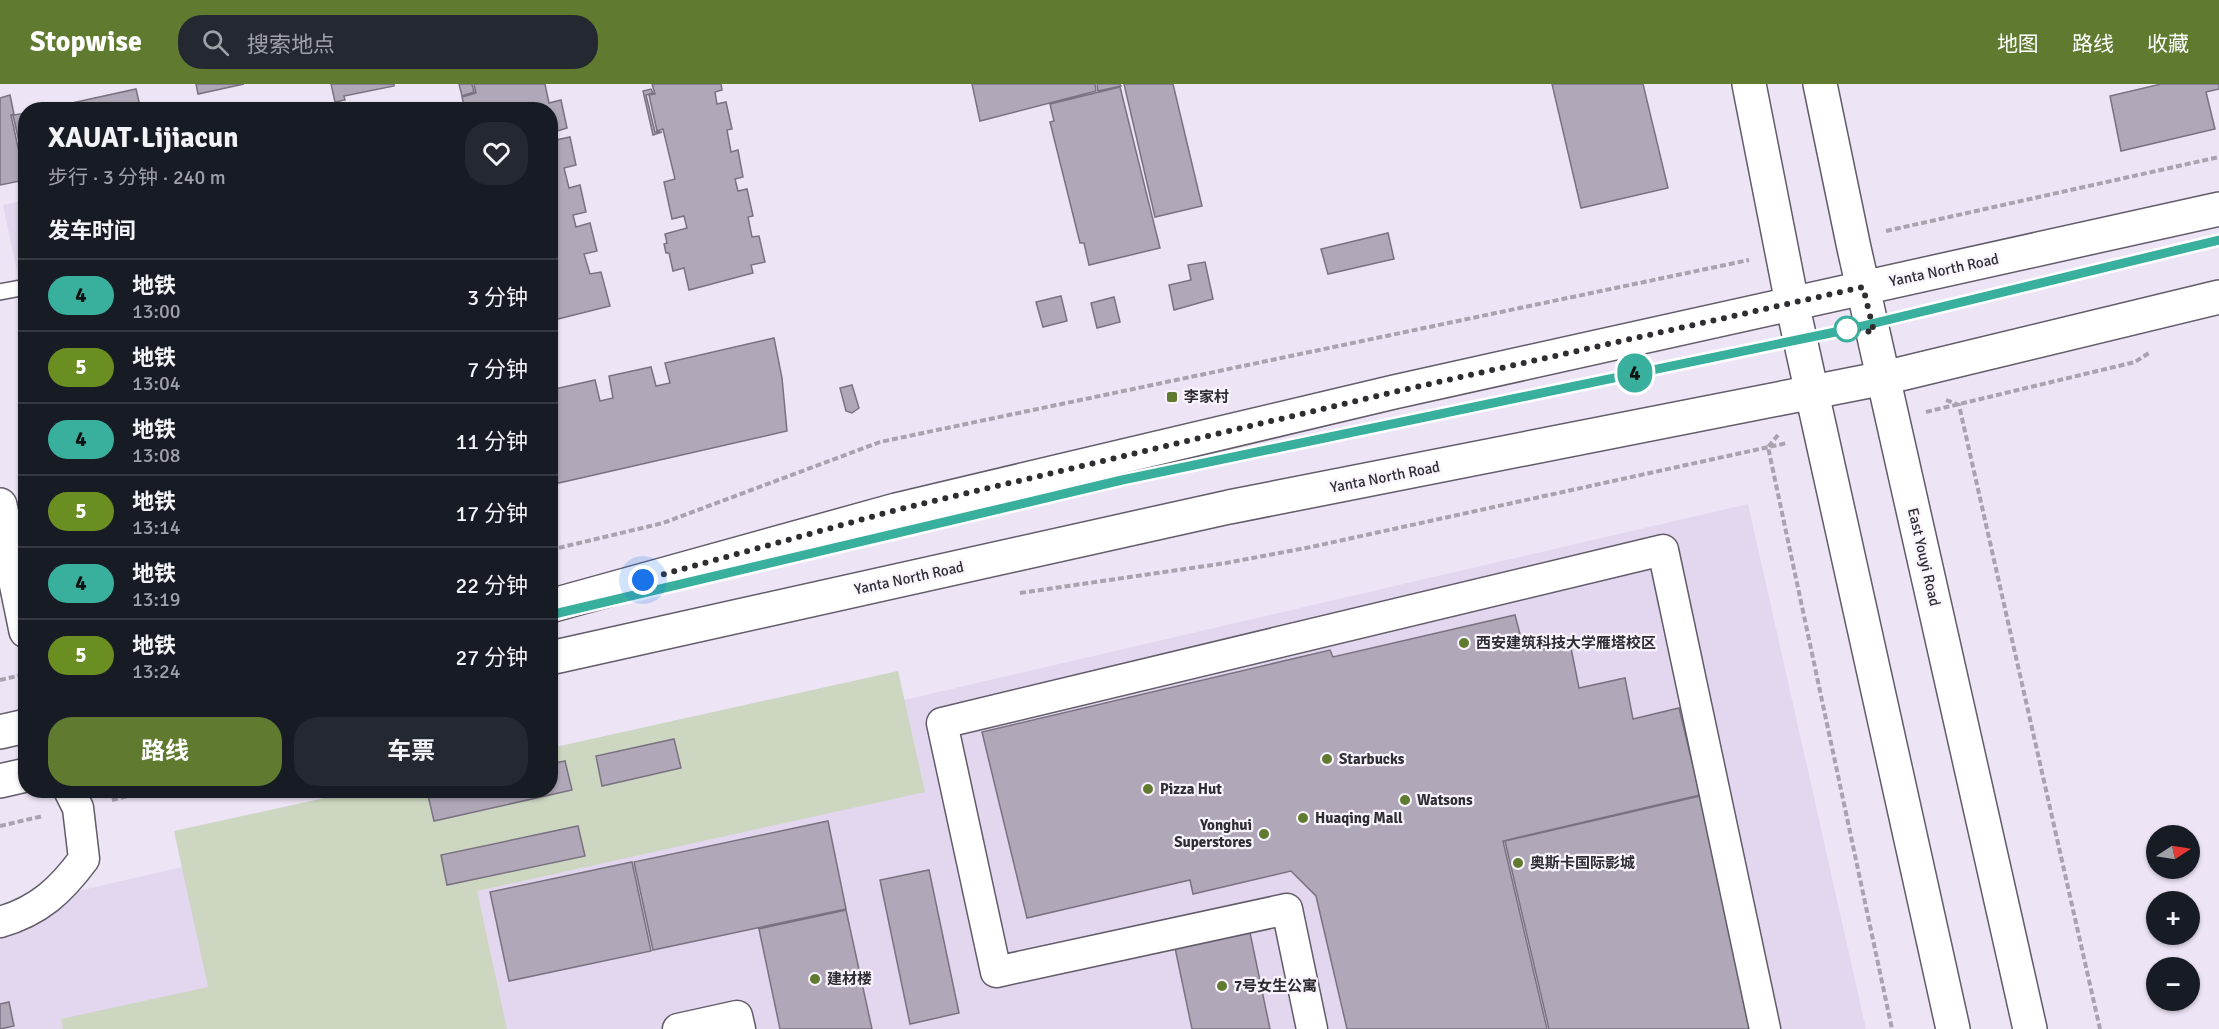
<!DOCTYPE html>
<html lang="zh">
<head>
<meta charset="utf-8">
<style>
	body { margin:0; font-family:Signika,"Noto Sans SC",sans-serif; background:#242831; color:#f1f3f6; height:100vh; display:flex; flex-direction:column; font-size:22px; white-space:nowrap }
	* { box-sizing:border-box; margin:0 }
	p { font-size:20px; color:#9ea1a6 }
	.icon { flex:none; width:33px; height:33px; fill:none; stroke:currentColor; stroke-width:2; stroke-linecap:round; stroke-linejoin:round }
	.map { position:relative; flex:1; overflow:hidden }
	.details { position:absolute; left:18px; top:18px; width:540px; height:696px; display:flex; flex-direction:column; background:#171b24; border-radius:24px; box-shadow:0 2px 4px #0004 }
	.details>* { flex:none }
	.badge { padding:0 12px; border-radius:20px; font-size:21px; line-height:39px }
	.needle { width:39px; rotate:78deg }
	.fabs { position:absolute; left:2146px; top:741px; display:grid; gap:12px }
	.fabs a { display:grid; place-items:center; width:54px; height:54px; border-radius:50%; background:#171b24; box-shadow:0 2px 4px #0004; font-size:30px }
	.you { position:absolute; width:30px; height:30px; margin:-15px; border:4px solid #fff; border-radius:50%; background:#1a73e8; box-shadow:0 0 0 9px #1a73e833 }
	.map>.badge { position:absolute; translate:-50% -50%; box-shadow:0 0 0 3px #fff }
	h2 { padding:0 30px; font-size:22px; line-height:54px }
	.round { display:grid; place-items:center; flex:none; width:63px; height:63px; border-radius:24px; background:#242831 }
	.head { display:flex; align-items:center; justify-content:space-between; height:102px; padding:0 30px }
	h1 { font-size:28px; font-weight:700; line-height:45px }
	.button { display:flex; gap:12px; margin-top:auto; padding:12px 30px }
	.button a { flex:1; height:69px; border-radius:24px; background:#607b30; color:#fff; font-size:24px; font-weight:700; line-height:69px; text-align:center }
	.button a+a { background:#242831; color:#f1f3f6 }
	ul { padding:0; list-style:none }
	li { display:flex; align-items:center; gap:18px; height:72px; padding:0 30px; border-top:2px solid #363941 }
	li div { flex:1 }
	li b { display:block; font-size:22px }
	li em { font-style:normal }
	li .badge { min-width:66px; font-weight:700; text-align:center }
	header { display:flex; align-items:center; gap:36px; box-sizing:border-box; height:84px; padding:0 30px; background:#607b30; color:#fff }
	header strong { font-size:28px }
	nav { display:flex; gap:33px; margin-inline-start:auto; font-size:21px }
	.search { width:420px; height:54px; background:#242831; display:flex; align-items:center; gap:15px; box-sizing:border-box; padding:0 21px; border-radius:24px; color:#9ea1a6; font-size:22px }
	.map>svg:first-child { display:block }
	.built { fill:#e2d7ee }
	.green { fill:#ccd6c0 }
	.building { fill:#b0a8b8; stroke:#7a7281; stroke-width:1.5 }
	.lines { fill:none; stroke-linecap:round; stroke-linejoin:round }
	.lane-casing { stroke:#625b69; stroke-width:18 }
	.street-casing { stroke:#625b69; stroke-width:33 }
	.secondary-casing { stroke:#625b69; stroke-width:36 }
	.path { stroke:#a9a2af; stroke-width:4; stroke-dasharray:6 3; stroke-linecap:butt }
	.lane { stroke:#fff; stroke-width:15 }
	.street { stroke:#fff; stroke-width:30 }
	.secondary { stroke:#fff; stroke-width:33 }
	.line-casing { stroke:#fff; stroke-width:14 }
	.line { stroke:#39b09e; stroke-width:9 }
	.walk { stroke:#2f2c32; stroke-width:6; stroke-dasharray:0 10.8 }
	.stop-dot { fill:#fff; stroke:#39b09e; stroke-width:3 }
	.poi-dot { fill:#607b30; stroke:#f8f3fd; stroke-width:2 }
	.labels { text-anchor:middle; stroke-width:4.5; stroke-linejoin:round; paint-order:stroke }
	.street-label { font-size:15px; fill:#2f2c32; stroke:#f8f3fd }
	.poi-label { font-size:15px; font-weight:bold; fill:#2f2c32; stroke:#f8f3fd; text-anchor:start }
</style>
</head>
<body>
<header>
<strong>Stopwise</strong>
<div class="search"><svg class="icon" aria-label="search" viewBox="0 0 24 24"><circle cx="10" cy="10" r="6"/><path d="M15 15l6 6"/></svg>搜索地点</div>
<nav><a>地图</a><a>路线</a><a>收藏</a></nav>
</header>
<div class="map">
<svg width="2219" height="945" viewBox="0 0 2219 945">
	<rect width="100%" height="100%" fill="#ede4f5"/>
	<path class="built" d="M25 116V225L3 121Z
		M1748 420 1866 945H0V825L512 707 550 706 551 698Z"/>
	<path class="green" d="M898 587 925 708 477 807 507 945H63L61 935 208 903 174 747 356 707 550 706 551 664Z"/>
	<path class="building" d="M196 0H244L198 10Z
		M331 0H394V2L344 12 345 16 335 18Z
		M459 0H472L474 8 462 12Z
		M474 0H545L549 19 561 16 567 44 554 48 556 56 570 53 576 81 564 84 569 104 580 101 586 128 573 131 576 143 590 139 597 167 584 170 590 190 601 188 610 222 550 237V26H465L462 13 476 9Z
		M652 0H721L722 6 715 8 717 20 726 18 732 45 727 46 731 68 738 66 743 93 735 95 738 107 747 105 753 132 748 133 752 153 759 152 765 178 751 181 753 189 689 206 684 184 673 187 669 169H666L664 160 667 159 665 150 687 144 684 132 672 135 664 98 675 95 663 45 657 47 649 11 655 10Z
		M972 0H1095L1096 7 980 37Z
		M1097 0H1120L1121 2 1098 7Z
		M1124 0H1173L1202 122 1155 133Z
		M1552 0H1643L1668 104 1581 124Z
		M2161 0H2219V5L2206 8 2215 45 2121 67 2110 12Z
		M1120 3 1160 164 1089 181 1084 159H1080L1050 38 1054 37 1050 20Z
		M136 5 141 26H40Z
		M651 5 653 9 646 11 655 48H662L653 51 643 7Z
		M10 11 14 30 11 31 25 96 0 101V14Z
		M26 29V89L13 31Z
		M1388 149 1394 175 1328 190 1321 165Z
		M1205 178 1213 215 1174 226 1169 201 1191 196 1188 181Z
		M1061 212 1067 237 1043 243 1036 218Z
		M1114 213 1120 238 1097 244 1091 219Z
		M774 254 782 294 787 347 550 401V306L595 296 600 317 613 314 609 292 651 283 656 302 670 299 665 279Z
		M852 301 859 324 852 329 846 327 840 304Z
		M1515 531 1522 558 1535 556 1537 566 1570 559 1579 604 1625 594 1633 635 1679 624 1700 711 1503 757 1547 945H1347L1316 812 1291 787 1193 810 1190 796 1027 834 982 648 1330 566 1333 573Z
		M674 655 681 684 602 702 596 672Z
		M565 677 572 706 434 737 427 707 550 706V680Z
		M1700 712 1754 945H1549L1505 757Z
		M828 737 846 825 653 866 634 778Z
		M578 742 585 772 447 801 441 771Z
		M632 778 651 867 509 897 490 808Z
		M929 786 959 929 910 940 880 796Z
		M846 826 872 945H780L759 845Z
		M1249 844 1270 945H1192L1174 859Z
		M9 918 14 942 0 945V920Z"/>
	<g class="lines">
		<defs>
			<path id="lane" d="M0 208 26 203"/>
			<path id="street" d="M0 838C39 827 61 806 84 775L78 724 69 706
				M678 945 737 932 740 945
				M1312 945 1287 825 996 888 942 639 1663 466 1765 945"/>
			<path id="secondary" d="M1749 0 1792 219 1953 945
				M1820 0 1854 164 2030 945
				M0 421 26 547
				M550 522 896 426 1394 308 2219 125
				M550 574 1229 423 1884 294 2219 213
				M0 648 26 642
				M0 697 26 691"/>
		</defs>
		<use href="#lane" class="lane-casing"/>
		<use href="#street" class="street-casing"/>
		<use href="#secondary" class="secondary-casing"/>
		<path class="path" d="M1886 147 2219 73
			M1946 316 1959 321 2100 945
			M1926 328 2135 278 2149 269
			M1778 351 1768 363 1892 945
			M550 466 663 439 880 358 1749 176
			M1020 509 1226 479 1311 463 1787 359
			M0 596 26 590
			M112 716 151 706
			M0 742 43 732"/>
		<use href="#lane" class="lane"/>
		<use href="#street" class="street"/>
		<use href="#secondary" class="secondary"/>
	</g>
	<g class="lines">
		<defs>
			<path id="line" d="M550 531 1122 396 1850 245 2219 156"/>
		</defs>
		<use href="#line" class="line-casing"/>
		<use href="#line" class="line"/>
		<path class="walk" d="M643 496 896 426 1394 308 1863 203 1874 248 1847 245"/>
	</g>
	<circle class="stop-dot" cx="1847" cy="245" r="12"/>
	<g class="poi-dot">
		<rect x="1166" y="307" width="12" height="12" rx="3"/>
		<circle cx="1464" cy="559" r="6"/>
		<circle cx="1327" cy="675" r="6"/>
		<circle cx="1148" cy="705" r="6"/>
		<circle cx="1405" cy="716" r="6"/>
		<circle cx="1303" cy="734" r="6"/>
		<circle cx="1264" cy="750" r="6"/>
		<circle cx="1518" cy="779" r="6"/>
		<circle cx="815" cy="895" r="6"/>
		<circle cx="1222" cy="902" r="6"/>
	</g>
	<g class="labels">
		<g class="street-label">
			<text transform="translate(1944 186) rotate(-12)" y="5">Yanta North Road</text>
			<text transform="translate(1385 393) rotate(-11)" y="5">Yanta North Road</text>
			<text transform="translate(1924 473) rotate(77)" y="5">East Youyi Road</text>
			<text transform="translate(909 494) rotate(-12)" y="5">Yanta North Road</text>
		</g>
		<g class="poi-label">
			<text x="1184" y="318">李家村</text>
			<text x="1476" y="564">西安建筑科技大学雁塔校区</text>
			<text x="1339" y="680">Starbucks</text>
			<text x="1160" y="710">Pizza Hut</text>
			<text x="1417" y="721">Watsons</text>
			<text x="1315" y="739">Huaqing Mall</text>
			<text x="1252" y="746" text-anchor="end">Yonghui<tspan x="1252" dy="17">Superstores</tspan></text>
			<text x="1530" y="784">奥斯卡国际影城</text>
			<text x="827" y="900">建材楼</text>
			<text x="1234" y="907">7号女生公寓</text>
		</g>
	</g>
</svg>
<div class="fabs">
<a><svg class="needle" viewBox="-14 -14 28 28"><path d="M0-13l5 13h-10z" fill="#e53935"/><path d="M0 13l5-13h-10z" fill="#9ea1a6"/></svg></a>
<a>+</a>
<a>−</a>
</div>
<div class="you" style="left:643px;top:496px"></div>
<b class="badge" style="left:1635px;top:289px;background:#39b09e;color:#111">4</b>
<section class="details">
<div class="head"><div><h1>XAUAT·Lijiacun</h1><p>步行 · 3 分钟 · 240 m</p></div><a class="round"><svg class="icon" aria-label="heart" viewBox="0 0 24 24"><path d="M12 20l-8-8c-3-5 5-10 8-4 3-6 11-1 8 4z"/></svg></a></div>
<h2>发车时间</h2>
<ul>
<li><span class="badge" style="background:#39b09e;color:#111">4</span><div><b>地铁</b><p>13:00</p></div><em>3 分钟</em></li>
<li><span class="badge" style="background:#6b8e23;color:#fff">5</span><div><b>地铁</b><p>13:04</p></div><em>7 分钟</em></li>
<li><span class="badge" style="background:#39b09e;color:#111">4</span><div><b>地铁</b><p>13:08</p></div><em>11 分钟</em></li>
<li><span class="badge" style="background:#6b8e23;color:#fff">5</span><div><b>地铁</b><p>13:14</p></div><em>17 分钟</em></li>
<li><span class="badge" style="background:#39b09e;color:#111">4</span><div><b>地铁</b><p>13:19</p></div><em>22 分钟</em></li>
<li><span class="badge" style="background:#6b8e23;color:#fff">5</span><div><b>地铁</b><p>13:24</p></div><em>27 分钟</em></li>
</ul>
<div class="button"><a>路线</a><a>车票</a></div>
</section>
</div>
</body>
</html>
